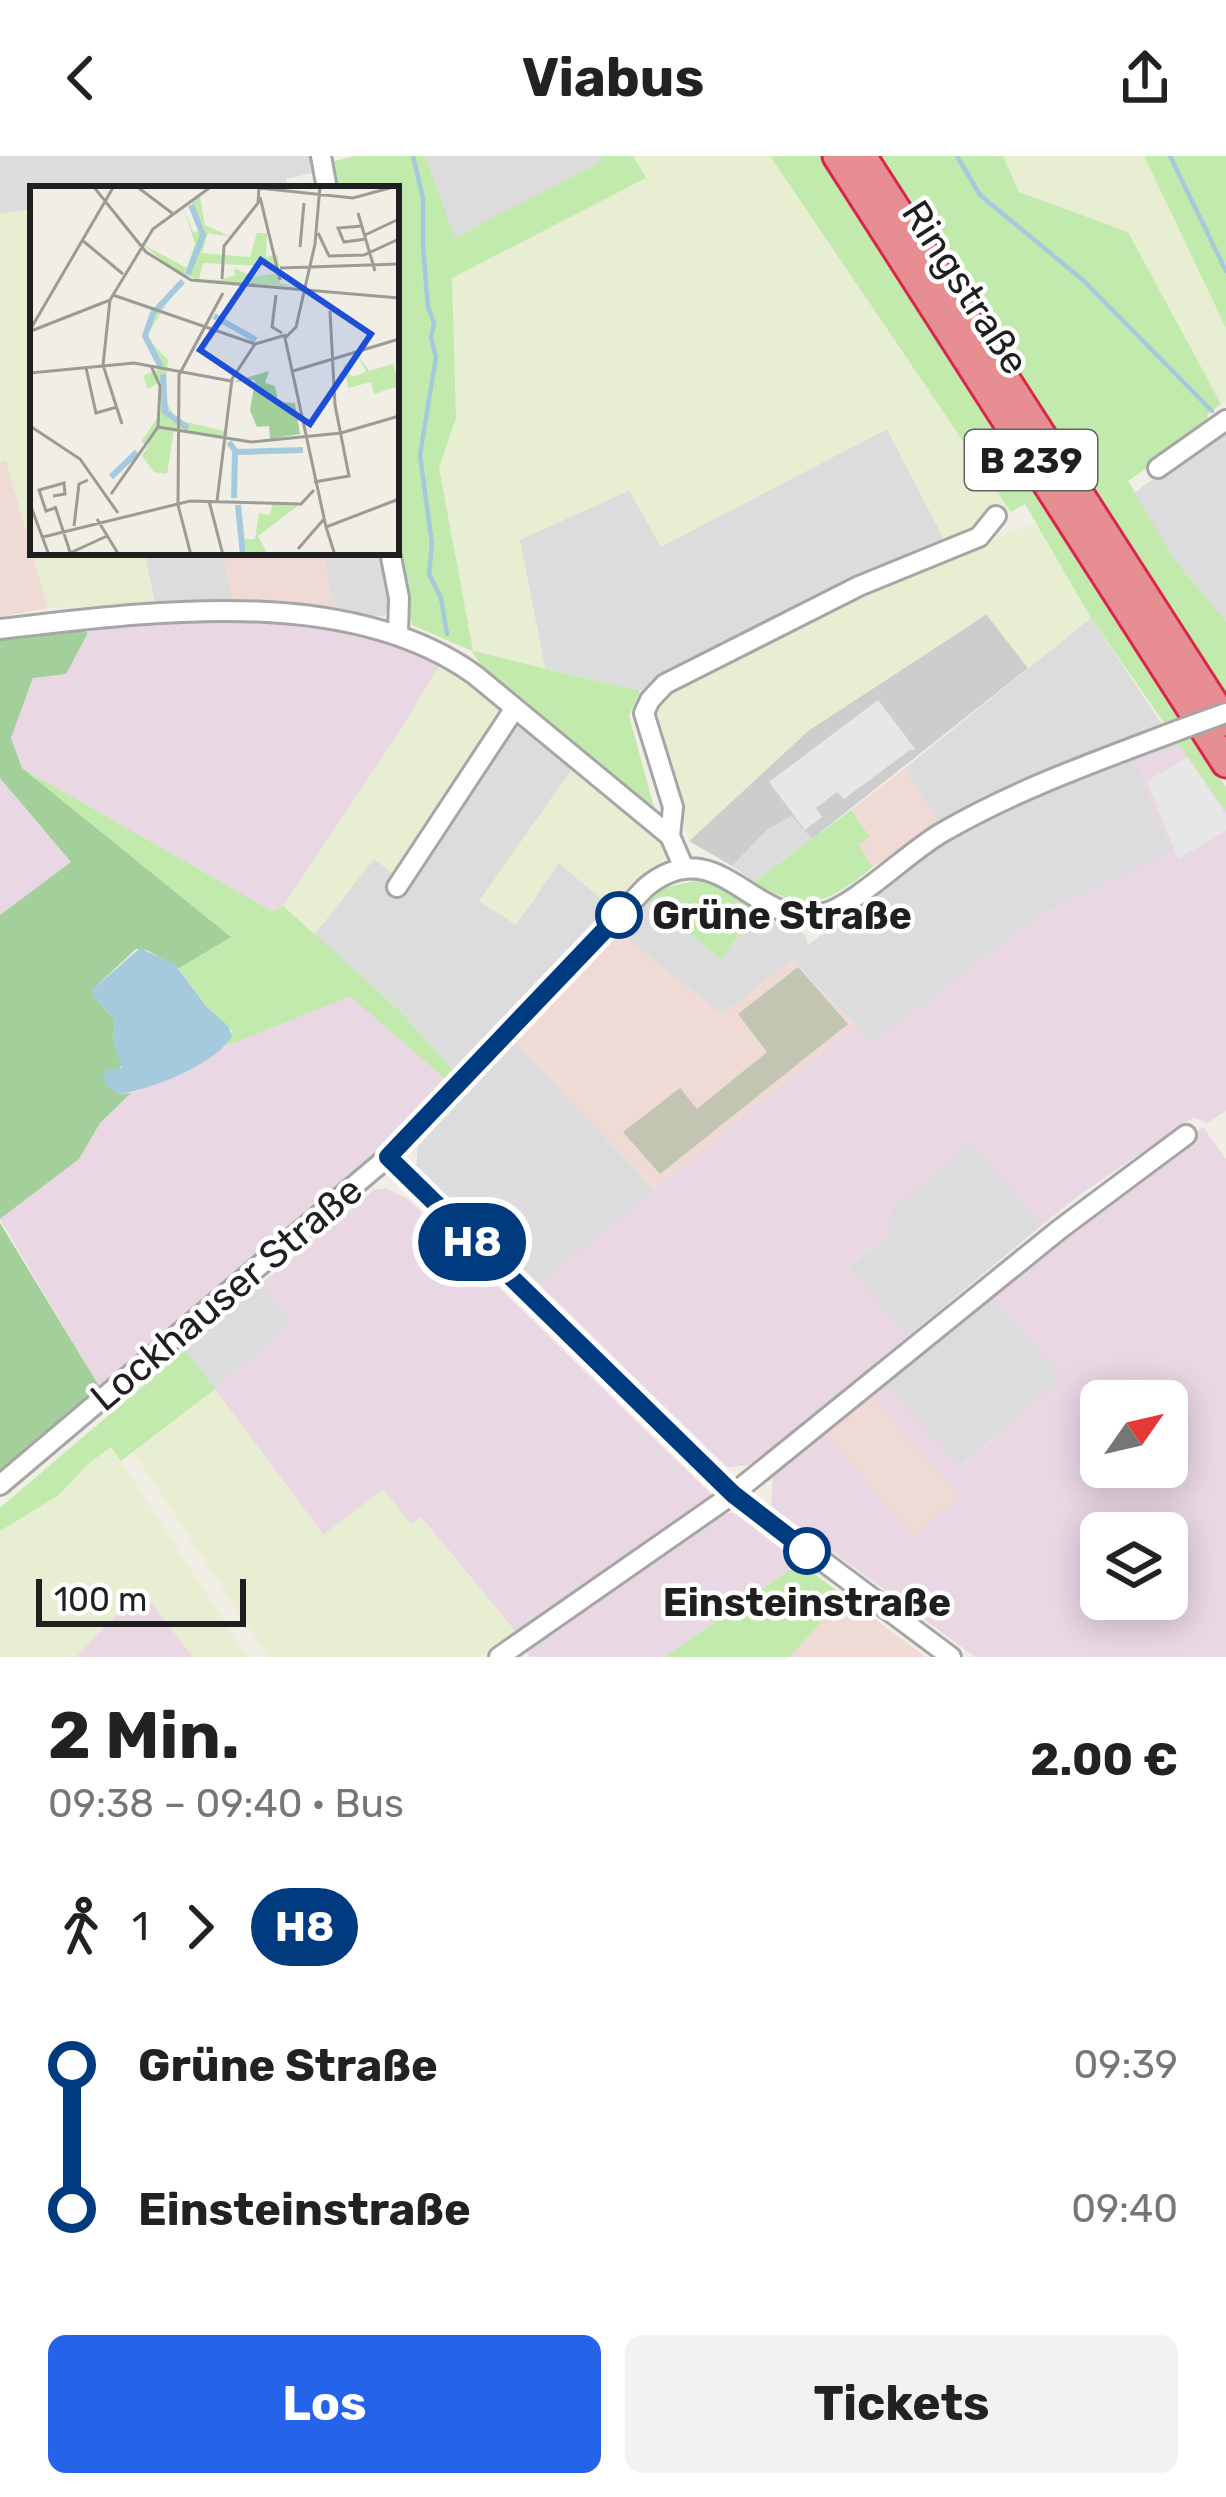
<!DOCTYPE html>
<html lang="de">
<head>
<meta charset="utf-8">
<style>
	body { margin:0; font-family:Rubik,sans-serif; background:#f2f2f2; color:#222; height:100vh; display:flex; flex-direction:column; font-size:45px; white-space:nowrap }
	* { box-sizing:border-box; margin:0 }
	p { font-size:39px; color:#767676 }
	.icon { flex:none; width:66px; height:66px; fill:none; stroke:currentColor; stroke-width:2; stroke-linecap:round; stroke-linejoin:round }
	.map { position:relative; height:1501px; overflow:hidden }
	.side { display:flex; flex-direction:column; background:#fff; flex:1 }
	.side>* { flex:none }
	.badge { padding:0 24px; border-radius:39px; font-size:42px; line-height:78px }
	.needle { width:78px; rotate:56deg }
	.tools { position:absolute; left:1080px; top:1224px; display:grid; gap:24px }
	.tools a { display:grid; place-items:center; width:108px; height:108px; border-radius:18px; background:#fff; box-shadow:0 6px 30px #0003; font-size:60px }
	.scale { position:absolute; left:36px; bottom:30px; width:210px; box-sizing:border-box; padding-left:12px; border:6px solid #1f1f1f; border-top:0; font-size:33px; line-height:42px; white-space:nowrap; color:#1f1f1f; -webkit-text-stroke:9px #fff; paint-order:stroke }
	.map>.badge { position:absolute; translate:-50% -50%; box-shadow:0 0 0 6px #fff }
	.legs { display:flex; align-items:center; gap:18px; height:132px; padding:0 48px; font-size:39px }
	.legs p { margin-inline-start:auto }
	.head { display:flex; align-items:center; justify-content:space-between; height:204px; padding:0 48px }
	h1 { font-size:66px; font-weight:700; line-height:90px }
	.button { display:flex; gap:24px; margin-top:auto; padding:24px 48px }
	.button a { flex:1; height:138px; border-radius:18px; background:#2563eb; color:#fff; font-size:48px; font-weight:700; line-height:138px; text-align:center }
	.button a+a { background:#f2f2f2; color:#222 }
	ul { padding:0 48px; list-style:none }
	li { display:flex; align-items:center; gap:42px; height:144px; font-size:45px }
	li i { display:grid; place-items:center; width:18px; height:100%; margin:0 15px; background:currentColor }
	li i::after { content:''; width:30px; height:30px; margin:-15px; border:9px solid; border-radius:50%; background:#fff }
	li p { margin-inline-start:auto }
	li:first-child i { background:linear-gradient(#0000 50%,currentColor 0) }
	li:last-child i { background:linear-gradient(currentColor 50%,#0000 0) }
	header { display:flex; justify-content:space-between; align-items:center; height:156px; padding:0 48px; background:#fff; font-size:54px; font-weight:700 }
	.map>svg:first-child { display:block }
	.residential { fill:#dddcdc }
	.commercial { fill:#f0dad5 }
	.industrial { fill:#e9d7e3; fill-rule:evenodd }
	.religious { fill:#cdcdcd }
	.construction { fill:#c2c5b1 }
	.farmland { fill:#e8eed1 }
	.grass { fill:#c2eaac }
	.forest { fill:#a3cf9a }
	.parking { fill:#e7e7e7 }
	.water { fill:#a6cadd }
	.lines { fill:none; stroke-linecap:round; stroke-linejoin:round }
	.stream { stroke:#a6cadd; stroke-width:4.5 }
	.minor-casing { stroke:#a6a6a6; stroke-width:24 }
	.highway-casing { stroke:#db264c; stroke-width:33 }
	.minor { stroke:#fff; stroke-width:18 }
	.highway { stroke:#e78e93; stroke-width:27 }
	.minor-bridge-casing { stroke:#a6a6a6; stroke-width:24; stroke-linecap:butt }
	.minor-bridge { stroke:#fff; stroke-width:18 }
	.line-1-casing { stroke:#fff; stroke-width:27 }
	.line-1 { stroke:#003b80; stroke-width:18 }
	.stop-1-dot { fill:#fff; stroke:#003b80; stroke-width:6 }
	.labels { text-anchor:middle; stroke-width:9; stroke-linejoin:round; paint-order:stroke }
	.shield { fill:#fff; stroke:#626262; stroke-width:3 }
	.shield-label { font-size:36px; font-weight:bold; fill:#1f1f1f }
	.street-label { font-size:39px; fill:#1f1f1f; stroke:#fff }
	.stop-label { font-size:39px; font-weight:bold; fill:#1f1f1f; stroke:#fff; text-anchor:start }
	.inset-river { fill:none; stroke:#a6cadd; stroke-width:6 }
	.inset-road { fill:none; stroke:#9c9b96; stroke-width:3 }
	.view { fill:#1d4ed8; fill-opacity:0.15; stroke:#1d4ed8; stroke-width:6 }
	.inset-edge { fill:none; stroke:#1f1f1f; stroke-width:6 }
</style>
</head>
<body>
<header><svg class="icon" aria-label="back" viewBox="0 0 24 24"><path d="M15 5l-7 7 7 7"/></svg>Viabus<svg class="icon" aria-label="share" viewBox="0 0 24 24"><path d="M12 15V3M7 8l5-5 5 5M5 13v7h14v-7"/></svg></header>
<div class="map">
<svg width="1226" height="1501" viewBox="0 0 1226 1501">
	<rect width="100%" height="100%" fill="#f0eee5"/>
	<path class="residential" d="M0 0H313L316 16 286 23 288 33H33V53L0 58Z
		M425 0H603L595 9 455 83Z
		M1226 271V466L1172 400 1134 337Z
		M887 273 947 389 768 469 640 535 545 512 519 384 630 334 661 390Z
		M144 396H222L233 444 155 447Z
		M324 396H385L393 436 391 452 383 461 344 457 331 442Z
		M1091 462 1160 565 1184 591 1136 606 1172 695 1037 761 873 887 792 804 722 859 618 776 648 743 721 803 758 754 806 779 808 789 948 684 905 612Z
		M507 554 574 610 516 768 559 707 612 752 457 919 401 856 314 779 374 702 397 720Z
		M793 660 812 683 754 726 732 710 768 673Z
		M514 885 655 1034 539 1128 416 1012 418 990Z
		M972 986 1041 1070 907 1181 849 1111 888 1078 891 1054Z
		M261 1128 293 1165 215 1233 185 1194Z
		M991 1140 1064 1221 960 1311 882 1226Z"/>
	<path class="commercial" d="M6 304 48 452 0 461V306Z
		M222 396H324L331 442 344 457 233 444Z
		M905 612 940 667 873 711 858 689 869 680 851 654Z
		M618 776 722 859 792 804 856 869 655 1034 514 885Z
		M868 1237 961 1341 913 1382 822 1275Z
		M844 1440 926 1501H790Z"/>
	<path class="industrial" d="M187 461 294 468 361 479 441 506 404 569 283 750 272 755 22 612 11 582 34 521 66 518 88 477 123 465Z
		M1184 591 1226 656V955L1207 967 1194 961 1081 1038 1041 1070 971 987 892 1054 888 1078 849 1110 907 1181 752 1309 727 1311 539 1128 856 869 873 887 1037 761 1171 695 1136 605Z
		M0 622 71 706 0 759Z
		M350 839 450 927 302 1064 101 1233 0 1063 79 1003 100 967 131 937 178 919 226 890Z
		M1203 971 1226 1003V1501H975L771 1350 773 1316 822 1275 914 1381 960 1341 868 1237 882 1226 961 1311 1063 1221 991 1140ZM1101 1245H1167V1311H1101ZM1101 1377H1167V1443H1101Z
		M386 1032 408 1043 715 1342 516 1476 422 1362 412 1370 324 1380 215 1233 293 1165 261 1128 374 1034Z
		M718 1357H734L799 1407 665 1501H530L526 1495Z
		M141 1433 193 1501H76Z"/>
	<path class="religious" d="M987 458 1028 512 812 683 792 660 768 673 732 710 689 685 808 575Z"/>
	<path class="construction" d="M798 811 848 868 660 1018 623 976 680 932 697 953 767 896 738 858Z"/>
	<path class="farmland" d="M633 0H770L1011 356 947 389 887 273 661 391 629 334 520 384 545 512 472 495 439 312 456 262 452 122 645 23Z
		M1003 0H1144L1226 172V245L1221 248 1128 76 1019 36Z
		M33 53V396H144L155 447 48 452 6 305 0 306V58Z
		M1035 367 1091 462 1028 512 986 458 808 575 689 685 656 572 657 551 669 535 858 439Z
		M441 506 463 518 507 554 398 721 374 703 314 779 283 750 404 569Z
		M574 610 661 682 667 692 665 701 612 752 559 707 516 769 479 745Z
		M215 1233 323 1379 383 1333 412 1369 421 1361 516 1476 481 1501H269L133 1296Z
		M112 1291 247 1501H193L141 1433 76 1501H0V1375L59 1339 88 1308Z"/>
	<path class="grass" d="M354 0H425L455 82 595 9 603 0H633L646 22 452 122 456 262 439 312 473 495 640 535 629 560 656 658 481 510 472 495 412 469 396 379V33H333L328 7Z
		M770 0H823L994 273 1226 631V656L1091 462 1025 348 1011 356Z
		M874 0H1003L1019 36 1128 76 1221 248 1208 258 1206 271 1128 325 1172 400 1226 466V541Z
		M1144 0H1226V172Z
		M22 612 272 755 283 750 401 856 457 919 450 927 350 840 226 890 232 875 206 850 179 812 230 780Z
		M851 654 870 681 858 689 873 711C828 747 807 759 754 726Z
		M700 724 722 731 758 754 721 803 648 743 659 733Z
		M185 1194 215 1233 121 1305 111 1291 88 1308 59 1339 0 1375V1352Z
		M799 1407 844 1440 790 1501H665Z"/>
	<path class="forest" d="M76 470 88 477 66 518 33 522 11 582 22 612 231 781 179 812 147 794 136 793 92 834 94 841 115 864 113 884 122 910 117 914 118 938 131 937 100 967 79 1003 0 1063V759L71 706 0 622V478Z
		M0 1067 101 1233 0 1320Z"/>
	<path class="parking" d="M878 544 916 594H910L844 643 837 636 816 652 822 661 805 674 769 626Z
		M1188 601 1226 659V675L1178 703 1147 625Z"/>
	<path class="water" d="M140 792 175 808 206 850 228 870 232 880C218 907 149 935 118 938L108 931 102 920 108 913 122 912 113 884 115 864 94 841 92 834Z"/>
	<g class="lines">
		<path class="stream" d="M413 0 423 42V91L428 151 434 167 431 182 436 201 420 299 432 388 429 418 441 442 447 478
			M957 0 980 39 1083 124 1212 255
			M1170 0 1226 115"/>
		<defs>
			<path id="minor" d="M321 0 327 33
				M1158 312 1226 264
				M390 396 399 442 398 478
				M0 473C148 456 347 427 475 519L670 680 684 712
				M670 680 673 651 644 557 650 544 665 528 859 430 979 381 996 360
				M397 731 515 552
				M388 1001 733 1338 951 1501
				M0 1329 388 1001 646 731C718 672 753 773 822 758 855 750 909 695 943 676 1017 633 1100 604 1179 574
				M499 1501 733 1338 1060 1073 1186 979"/>
			<path id="highway" d="M837 0 1226 607
				M862 0 1226 566"/>
		</defs>
		<use href="#minor" class="minor-casing"/>
		<use href="#highway" class="highway-casing"/>
		<use href="#minor" class="minor"/>
		<use href="#highway" class="highway"/>
		<defs>
			<path id="minor-bridge" d="M1179 574 1226 557"/>
		</defs>
		<use href="#minor-bridge" class="minor-bridge-casing"/>
		<use href="#minor-bridge" class="minor-bridge"/>
	</g>
	<g class="lines">
		<defs>
			<path id="line-1" d="M619 759 388 1001 733 1338 807 1395"/>
		</defs>
		<use href="#line-1" class="line-1-casing"/>
		<use href="#line-1" class="line-1"/>
	</g>
	<g class="stop-1-dot">
		<circle cx="619" cy="759" r="21"/>
		<circle cx="807" cy="1395" r="21"/>
	</g>
	<g class="labels">
		<rect class="shield" x="965" y="274" width="132" height="60" rx="9"/>
		<g class="shield-label">
			<text x="1031" y="317">B 239</text>
		</g>
		<g class="street-label">
			<text transform="translate(966 131) rotate(57)" y="14">Ringstraße</text>
			<text transform="translate(226 1137) rotate(-40)" y="14">Lockhauser Straße</text>
		</g>
		<g class="stop-label">
			<text x="652" y="773">Grüne Straße</text>
			<text x="807" y="1460" text-anchor="middle">Einsteinstraße</text>
		</g>
	</g>
	<g transform="translate(30 30)">
		<rect width="369" height="369" fill="#f0eee5"/>
		<path d="M170 11 175 39 201 51 178 47 172 67 220 71 227 47H237L236 71 248 69 249 81 173 77 169 93 191 94 205 89 204 82 223 91 249 87 250 97 270 101 172 95 144 84 112 58 157 82 165 58 153 21 163 46 175 45 161 16ZM139 114 116 151 138 174 134 214 148 234 198 246 197 252 144 244 137 288 124 286 112 270 119 258 111 256 130 228 129 196 118 203 113 190 131 182 115 153 114 147 125 121ZM328 169 339 185 363 178 369 200 344 208 341 196 318 202 313 175 322 191 336 186ZM243 316 269 319 228 350 238 369H217L214 353H225L229 327 240 329Z" fill="#c2eaac"/>
		<path d="M239 185 235 197 245 200 248 216 265 217 270 248 240 253 239 240 227 241 220 224 225 194 202 196Z" fill="#a3cf9a"/>
		<path class="inset-river" d="M158 88 173 49 161 19M184 130 226 154M131 181 115 150 123 127 153 95M133 188 135 226 158 242M199 256 206 266 273 264M81 291 107 266M204 312 205 266M208 319 213 369"/>
		<path class="inset-road" d="M63 0 116 66 161 94 369 112M106 0 142 27M290 0 285 58 266 141 255 152 296 341M229 2 323 12 367 0M230 11 250 94M328 27 345 85M332 40 308 42 314 56 336 53M288 47 299 70 334 69 369 53M335 49 369 33M52 54 93 88M270 61 274 17M250 82 369 78M192 93 194 60 228 17 229 1M83 109 225 158M246 109 242 141 252 147M0 144 84 0M1 145 80 114M56 182 66 227 87 221M263 185 369 153M0 187 104 177 201 195M92 238 73 179 80 114 123 43 182 0M0 240 50 273 88 327M128 241 221 256 311 247 369 230M284 296 319 290 305 219 300 125M81 308 128 241 130 200 121 180M23 310 35 308 34 297 9 304 16 325 25 322M179 315 193 369M187 315 202 193 225 158 256 149M0 318 19 369M25 320 41 369M67 333 89 369M44 340 49 298 58 294M13 351 160 315 271 318 284 304M268 363 294 333M40 367 77 350M161 369 148 319 149 189 193 107M305 369 296 341 369 313"/>
		<path class="view" d="M231 74 341 148 280 238 170 164Z"/>
		<rect width="369" height="369" class="inset-edge"/>
	</g>
</svg>
<div class="tools">
<a><svg class="needle" viewBox="-14 -14 28 28"><path d="M0-13l5 13h-10z" fill="#e53935"/><path d="M0 13l5-13h-10z" fill="#767676"/></svg></a>
<a><svg class="icon" aria-label="layers" viewBox="0 0 24 24"><path d="M12 4l9 5-9 5-9-5zM3 14l9 5 9-5"/></svg></a>
</div>
<div class="scale">100 m</div>
<b class="badge" style="left:472px;top:1086px;background:#003b80;color:#fff">H8</b>
</div>
<section class="side">
<div class="head"><div><h1>2 Min.</h1><p>09:38 – 09:40 · Bus</p></div><b>2.00 €</b></div>
<div class="legs"><svg class="icon" aria-label="walk" viewBox="0 0 24 24"><circle cx="13" cy="4" r="2"/><path d="M13 8l-2 6 4 7M11 14l-3 7M7 12l3-4h3l4 4"/></svg>1<svg class="icon" aria-label="forward" viewBox="0 0 24 24"><path d="M9 5l7 7-7 7"/></svg><b class="badge" style="background:#003b80;color:#fff">H8</b></div>
<ul>
<li><i style="color:#003b80"></i><b>Grüne Straße</b><p>09:39</p></li>
<li><i style="color:#003b80"></i><b>Einsteinstraße</b><p>09:40</p></li>
</ul>
<div class="button"><a>Los</a><a>Tickets</a></div>
</section>
</body>
</html>
